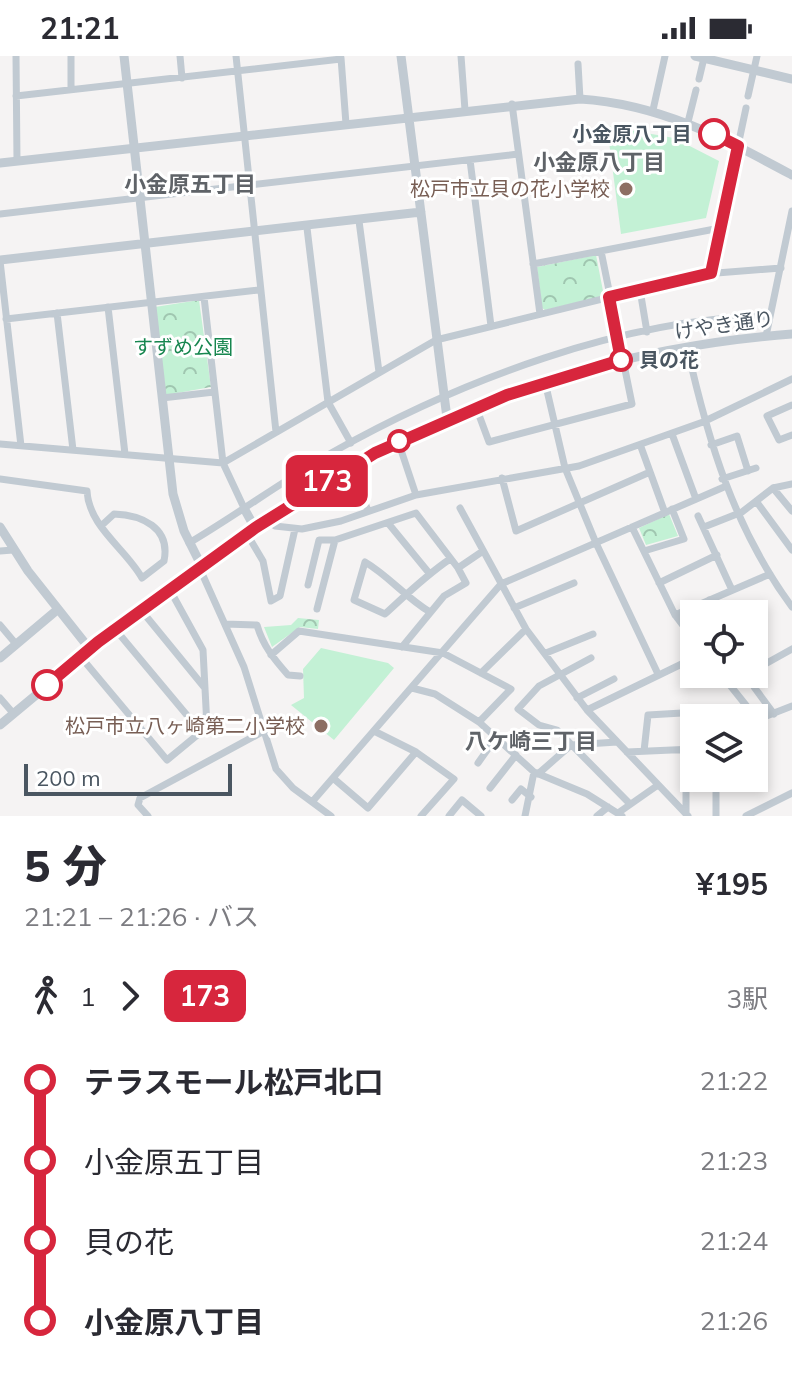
<!DOCTYPE html>
<html lang="ja">
<head>
<meta charset="utf-8">
<style>
	body { margin:0; font-family:Mulish,"Noto Sans JP",sans-serif; background:#f7f7f7; color:#2b2b33; height:100vh; display:flex; flex-direction:column; font-size:30px; white-space:nowrap }
	* { box-sizing:border-box; margin:0 }
	p { font-size:26px; color:#7c7c81 }
	.icon { flex:none; width:44px; height:44px; fill:none; stroke:currentColor; stroke-width:2; stroke-linecap:round; stroke-linejoin:round }
	.map { position:relative; height:760px; overflow:hidden }
	.side { display:flex; flex-direction:column; background:#fff; flex:1 }
	.side>* { flex:none }
	.badge { padding:0 16px; border-radius:12px; font-size:28px; line-height:52px }
	.tools { position:absolute; left:680px; top:544px; display:grid; gap:16px }
	.tools a { display:grid; place-items:center; width:88px; height:88px; border-radius:0px; background:#fff; box-shadow:0 4px 12px #0003; font-size:40px }
	.scale { position:absolute; left:24px; bottom:20px; width:208px; box-sizing:border-box; padding-left:8px; border:4px solid #4a5661; border-top:0; font-size:22px; line-height:28px; white-space:nowrap; color:#4a5661; -webkit-text-stroke:6px #fff; paint-order:stroke }
	.map>.badge { position:absolute; translate:-50% -50%; box-shadow:0 0 0 4px #fff }
	.legs { display:flex; align-items:center; gap:12px; height:88px; padding:0 24px; font-size:26px }
	.legs p { margin-inline-start:auto }
	.overview { display:flex; align-items:center; justify-content:space-between; height:136px; padding:0 24px }
	h1 { font-size:44px; font-weight:800; line-height:60px }
	ul { padding:0 24px; list-style:none }
	li { display:flex; align-items:center; gap:28px; height:80px; font-size:30px }
	li i { display:grid; place-items:center; width:12px; height:100%; margin:0 10px; background:currentColor }
	li i::after { content:''; width:20px; height:20px; margin:-10px; border:6px solid; border-radius:50%; background:#fff }
	li p { margin-inline-start:auto }
	li:first-child i { background:linear-gradient(#0000 50%,currentColor 0) }
	li:last-child i { background:linear-gradient(currentColor 50%,#0000 0) }
	.status { display:flex; justify-content:space-between; align-items:center; height:56px; padding:0 40px; background:#fff; direction:ltr }
	.status svg { height:22px; fill:currentColor }
	.map>svg:first-child { display:block }
	.green { fill:#c3f1d5 }
	.park { fill:url(#park-crowns) }
	.lines { fill:none; stroke-linecap:round; stroke-linejoin:round }
	.minor { stroke:#c1cad2; stroke-width:7 }
	.tertiary { stroke:#c1cad2; stroke-width:9 }
	.line-1-casing { stroke:#fff; stroke-width:18 }
	.line-1 { stroke:#d7263d; stroke-width:12 }
	.stop-1-dot { fill:#fff; stroke:#d7263d; stroke-width:4 }
	.education-dot { fill:#8d6e63; stroke:#fff; stroke-width:3 }
	.labels { text-anchor:middle; stroke-width:6; stroke-linejoin:round; paint-order:stroke }
	.stop-label { font-size:20px; font-weight:bold; fill:#4a5661; stroke:#fff; text-anchor:end }
	.education-label { font-size:20px; fill:#785e54; stroke:#fff; text-anchor:end }
	.street-label { font-size:20px; fill:#4a5661; stroke:#fff }
	.park-label { font-size:20px; fill:#17864f; stroke:#fff }
	.neighbourhood-label { font-size:22px; font-weight:bold; fill:#5f6368; stroke:#fff }
</style>
</head>
<body>
<div class="status"><b>21:21</b><svg viewBox="0 0 49 12"><path d="M0 12V9h3v3zM5 12V6h3v6zM10 12V3h3v9zM15 12V0h3v12zM26 1h20v11H26zM47 4h2v5h-2z"/></svg></div>
<div class="map">
<svg width="792" height="760" viewBox="0 0 792 760">
	<defs>
		<pattern id="park-crowns" width="20" height="18" patternUnits="userSpaceOnUse" patternTransform="scale(2)"><rect width="20" height="18" fill="#c3f1d5"/><path d="M2 6a3 3 0 1 1 6 0M12 15a3 3 0 1 1 6 0" fill="none" stroke="#a0c6b0"/></pattern>
	</defs>
	<rect width="100%" height="100%" fill="#f5f3f3"/>
	<path class="green" d="M607 70 674 82 719 105 706 162 621 178Z
		M321 592 388 607 394 612 334 684 291 649 304 642 303 613Z"/>
	<path class="park" d="M596 199 604 240 545 254 542 252 537 211Z
		M199 244 211 331 166 339 155 251Z
		M669 458 678 480 646 489 639 472Z
		M298 562 319 564 318 573 300 571 272 591 264 571 291 569Z"/>
	<g class="lines">
		<path class="minor" d="M16 0 17 105
			M71 0V33
			M180 0 182 22
			M236 0 276 376
			M461 0 465 54
			M341 2 346 68
			M578 8 580 43
			M699 23 704 2
			M16 40 341 3
			M748 40 757 0
			M512 48 540 258
			M653 54 665 0
			M688 66 696 34
			M470 104 491 270
			M0 158 518 98
			M359 165 379 316
			M307 172 328 346 351 387
			M0 205 21 390
			M533 208 720 172
			M711 217 746 52
			M640 234 647 276
			M204 241 223 407 245 454
			M108 251 125 398
			M57 257 73 394
			M6 263 259 234
			M766 280 792 155
			M687 291C708 385 734 472 792 551
			M545 326 565 412 596 487 658 618
			M162 342 214 336
			M792 349 767 360 779 384 792 379
			M476 351 489 386 632 348 601 195
			M672 378 696 443
			M398 385 416 439
			M0 388 223 407 436 284 704 218 781 212
			M711 389 737 380 748 415
			M641 391 665 457
			M352 410 368 455
			M502 422 516 475 650 416
			M0 423 87 435C89 471 126 493 142 522L164 505C171 471 141 459 114 458L101 470
			M722 423 756 412
			M773 432 792 455
			M756 445 792 494
			M460 452 526 573 587 654 688 760
			M698 460 732 534
			M267 464 275 470 302 473 341 465 416 439 579 410 703 366 792 323
			M388 467 429 517
			M632 471 675 559 694 584
			M704 471 742 456 773 432 792 428
			M247 478 263 505 271 545 280 540 295 473
			M189 487C238 458 284 424 333 396 459 325 624 262 770 260
			M0 495 13 494
			M644 495 684 483 672 453
			M200 513 244 611 276 713 293 732 331 760
			M659 527 717 499
			M308 529 319 484H335L416 457 458 512
			M709 544 719 558
			M514 552 574 527
			M317 553 335 484
			M141 554 204 631
			M430 556C406 542 389 520 365 506L354 544 385 558C407 538 425 520 450 503
			M675 559 770 518
			M225 568 257 569C263 590 274 603 288 619L300 620
			M0 569 16 588
			M115 573 201 676
			M402 591 444 540 466 527 458 512 483 495
			M546 597 593 578
			M271 599 299 575 443 597 511 633 479 666
			M80 600 167 704 207 671 203 594 170 534
			M591 602 539 630 518 653 539 669 557 674 630 748
			M754 607 758 612 792 593
			M481 617 526 573
			M721 618 757 663
			M754 631 774 658
			M412 632 435 638 479 666 534 716 587 738 622 760
			M0 642 13 657
			M577 642 614 623
			M587 654 694 602
			M754 665 792 650
			M374 675 416 696 454 723 421 760
			M644 695 648 659 716 655V662
			M627 696 694 693
			M478 707 495 683
			M538 718 571 689 617 686
			M333 722 368 752 416 696
			M490 732 516 699
			M512 744 521 733 531 741
			M312 746 501 528 724 431
			M618 757 658 729
			M686 758V694
			M148 760 138 749 140 742 264 675
			M449 760 462 744 481 760
			M525 760 534 716
			M597 760 608 751
			M716 760V722
			M746 760 792 737"/>
		<path class="tertiary" d="M124 0 173 438 184 475 202 511
			M401 0 447 362
			M695 0 792 23
			M0 107 580 43C660 48 723 82 792 119
			M0 204 421 156
			M245 454 255 472
			M0 471 28 515 89 592
			M0 602 57 554
			M0 669C67 612 134 560 205 509 260 469 316 428 376 396 504 328 648 289 792 278"/>
	</g>
	<g class="lines">
		<defs>
			<path id="line-1" d="M47 629 98 586 255 472 375 397 507 339 621 304 609 241 711 217 738 90 714 78"/>
		</defs>
		<use href="#line-1" class="line-1-casing"/>
		<use href="#line-1" class="line-1"/>
	</g>
	<g class="stop-1-dot">
		<circle cx="714" cy="78" r="14"/>
		<circle cx="621" cy="304" r="10"/>
		<circle cx="399" cy="385" r="10"/>
		<circle cx="47" cy="629" r="14"/>
	</g>
	<g class="education-dot">
		<circle cx="626" cy="133" r="8"/>
		<circle cx="321" cy="670" r="8"/>
	</g>
	<g class="labels">
		<g class="stop-label">
			<text x="692" y="85">小金原八丁目</text>
			<text x="639" y="311" text-anchor="start">貝の花</text>
		</g>
		<g class="education-label">
			<text x="610" y="140">松戸市立貝の花小学校</text>
			<text x="305" y="677">松戸市立八ヶ崎第二小学校</text>
		</g>
		<g class="street-label">
			<text transform="translate(724 269) rotate(-8)" y="7">けやき通り</text>
		</g>
		<g class="park-label">
			<text x="183" y="298">すずめ公園</text>
		</g>
		<g class="neighbourhood-label">
			<text x="599" y="114">小金原八丁目</text>
			<text x="190" y="136">小金原五丁目</text>
			<text x="531" y="693">八ケ崎三丁目</text>
		</g>
	</g>
</svg>
<div class="tools">
<a><svg class="icon" aria-label="locate" viewBox="0 0 24 24"><circle cx="12" cy="12" r="6"/><path d="M12 2v4M12 18v4M2 12h4M18 12h4"/></svg></a>
<a><svg class="icon" aria-label="layers" viewBox="0 0 24 24"><path d="M12 4l9 5-9 5-9-5zM3 14l9 5 9-5"/></svg></a>
</div>
<div class="scale">200 m</div>
<b class="badge" style="left:327px;top:425px;background:#d7263d;color:#fff">173</b>
</div>
<section class="side">
<div class="overview"><div><h1>5 分</h1><p>21:21 – 21:26 · バス</p></div><b>¥195</b></div>
<div class="legs"><svg class="icon" aria-label="walk" viewBox="0 0 24 24"><circle cx="13" cy="4" r="2"/><path d="M13 8l-2 6 4 7M11 14l-3 7M7 12l3-4h3l4 4"/></svg>1<svg class="icon" aria-label="forward" viewBox="0 0 24 24"><path d="M9 5l7 7-7 7"/></svg><b class="badge" style="background:#d7263d;color:#fff">173</b><p>3駅</p></div>
<ul>
<li><i style="color:#d7263d"></i><b>テラスモール松戸北口</b><p>21:22</p></li>
<li><i style="color:#d7263d"></i><span>小金原五丁目</span><p>21:23</p></li>
<li><i style="color:#d7263d"></i><span>貝の花</span><p>21:24</p></li>
<li><i style="color:#d7263d"></i><b>小金原八丁目</b><p>21:26</p></li>
</ul>
</section>
</body>
</html>
